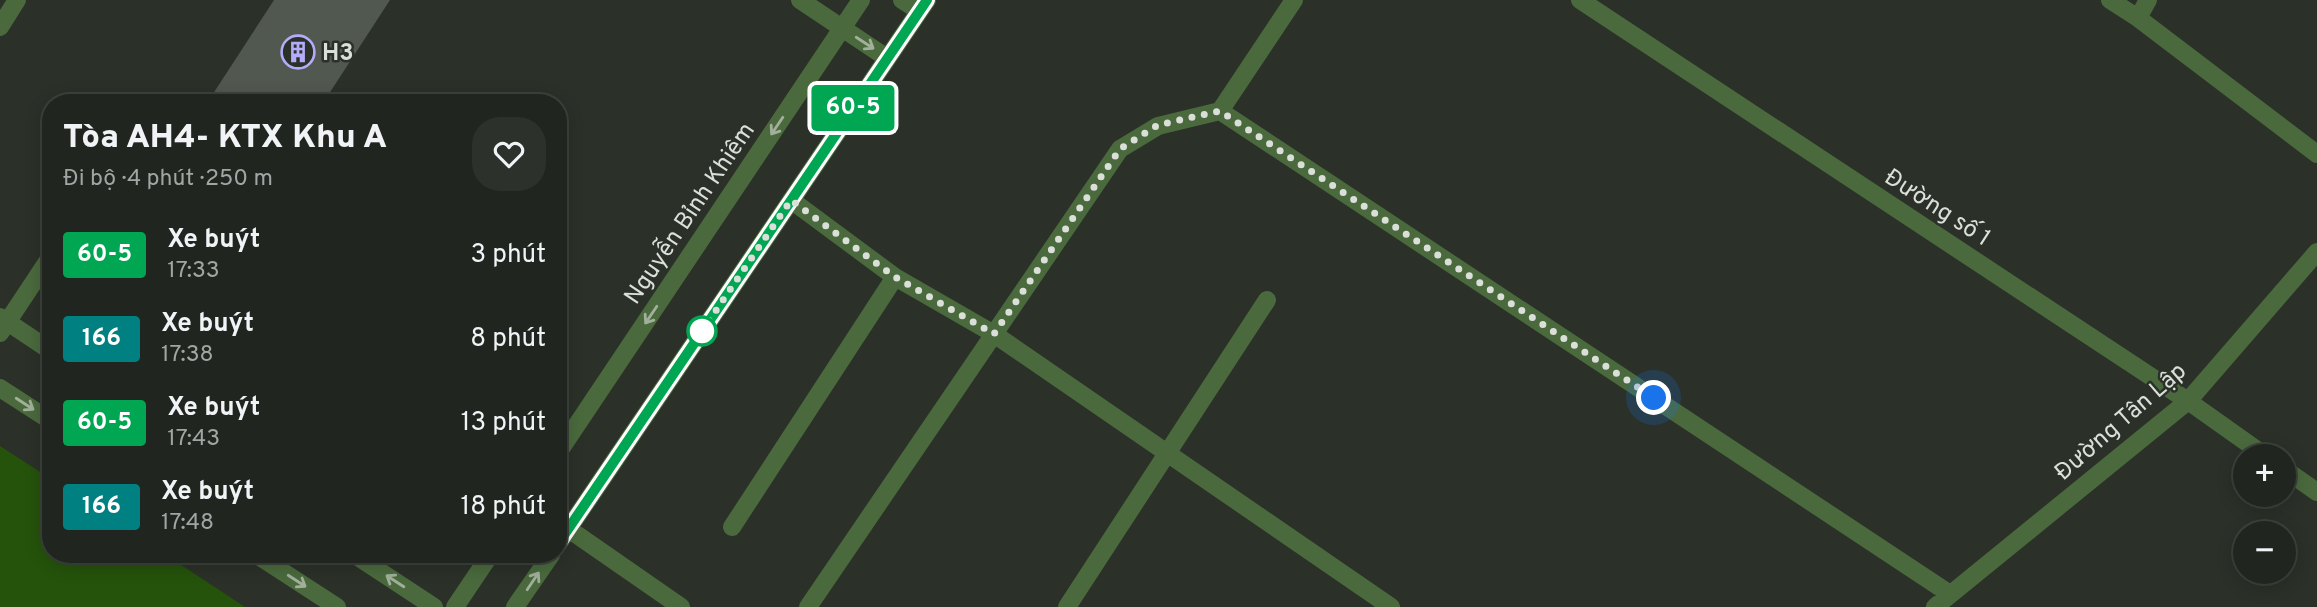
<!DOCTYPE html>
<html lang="vi">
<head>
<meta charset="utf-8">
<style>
	body { margin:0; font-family:Overpass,sans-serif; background:#2d312c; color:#f1f3f6; height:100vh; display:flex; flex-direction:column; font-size:26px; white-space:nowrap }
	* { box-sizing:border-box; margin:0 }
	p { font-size:23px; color:#a2a5a4 }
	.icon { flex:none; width:38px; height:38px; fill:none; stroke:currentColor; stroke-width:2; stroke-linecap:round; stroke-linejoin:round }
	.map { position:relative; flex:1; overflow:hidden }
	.drawer { position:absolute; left:42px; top:94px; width:525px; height:469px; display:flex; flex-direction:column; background:#20251f; border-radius:28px; box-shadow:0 4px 18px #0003,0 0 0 2px #3d423d }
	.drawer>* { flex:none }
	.badge { padding:0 14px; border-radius:5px; font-size:24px; line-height:46px }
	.controls { position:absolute; left:2233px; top:444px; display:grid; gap:14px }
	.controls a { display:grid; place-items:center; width:63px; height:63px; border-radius:50%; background:#20251f; box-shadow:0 4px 18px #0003,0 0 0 2px #3d423d; font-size:35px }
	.you { position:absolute; width:35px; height:35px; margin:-18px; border:5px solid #fff; border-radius:50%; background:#1a73e8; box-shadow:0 0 0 10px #1a73e833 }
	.map>.badge { position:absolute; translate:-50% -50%; box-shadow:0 0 0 4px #fff }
	.round { display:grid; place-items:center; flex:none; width:74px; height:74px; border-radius:28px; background:#2d312c }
	.head { display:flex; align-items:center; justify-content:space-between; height:119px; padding:0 21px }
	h1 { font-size:33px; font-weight:800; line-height:52px }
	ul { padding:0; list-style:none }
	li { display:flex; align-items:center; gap:21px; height:84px; padding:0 21px }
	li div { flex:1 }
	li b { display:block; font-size:26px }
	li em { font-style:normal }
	li .badge { min-width:77px; font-weight:700; text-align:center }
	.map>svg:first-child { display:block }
	.green { fill:#25530b }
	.building { fill:#51584f }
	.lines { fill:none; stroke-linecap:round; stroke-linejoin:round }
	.minor { stroke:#4a6a3d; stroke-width:18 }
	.oneway { stroke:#a1b09b }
	.line-casing { stroke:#fff; stroke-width:16 }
	.line { stroke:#00a651; stroke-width:10 }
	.walk { stroke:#dbdfd9; stroke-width:7; stroke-dasharray:0 12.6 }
	.stop-dot { fill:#fff; stroke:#00a651; stroke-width:3.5 }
	.labels { text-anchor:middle; stroke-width:5; stroke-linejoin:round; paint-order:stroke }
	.poi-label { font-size:24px; font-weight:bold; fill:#dbdfd9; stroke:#2b3129; text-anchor:start }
	.street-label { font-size:24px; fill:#dbdfd9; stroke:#2b3129 }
</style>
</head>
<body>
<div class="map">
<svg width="2317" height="607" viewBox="0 0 2317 607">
	<rect width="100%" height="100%" fill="#2b3129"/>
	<path class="green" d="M0 446 51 479V555H166L245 607H0Z"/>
	<path class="building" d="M274 0H390L323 103H207Z"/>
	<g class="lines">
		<path class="minor" d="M800 0 887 58
			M902 0 919 11
			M1580 0 2188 401 2267 457
			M2110 0 2138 18 2317 154
			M2138 18 2148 0
			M0 27 17 0
			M1220 111 1950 594
			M791 200 895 277 994 334 1391 607
			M0 317 51 351
			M0 333 51 256
			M0 388 51 421
			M558 453 861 0
			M2284 469 2317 492
			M560 523 681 607
			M732 527 895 277
			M558 544 927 0
			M257 555 337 607
			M355 555 434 607
			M455 607 490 555
			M515 607 551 555
			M808 607 1120 149 1158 126 1220 111 1294 0
			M1067 607 1267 300
			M1935 607 2188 401 2317 252"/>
	</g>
	<defs><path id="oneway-shaft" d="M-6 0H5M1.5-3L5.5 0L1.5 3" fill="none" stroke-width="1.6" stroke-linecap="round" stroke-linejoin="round" transform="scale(1.75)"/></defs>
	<g class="oneway">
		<use href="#oneway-shaft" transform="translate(865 43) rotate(33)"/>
		<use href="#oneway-shaft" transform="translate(777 126) rotate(124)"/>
		<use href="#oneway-shaft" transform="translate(651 315) rotate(124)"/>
		<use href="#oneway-shaft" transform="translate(25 404) rotate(33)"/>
		<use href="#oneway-shaft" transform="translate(297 581) rotate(33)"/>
		<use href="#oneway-shaft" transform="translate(395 581) rotate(-147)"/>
		<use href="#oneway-shaft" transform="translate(533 581) rotate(-56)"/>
	</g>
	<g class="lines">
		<defs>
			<path id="line" d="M558 544 927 0"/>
		</defs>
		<use href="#line" class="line-casing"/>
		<use href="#line" class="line"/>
		<path class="walk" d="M702 331 791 200 895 277 994 334 1120 149 1158 125 1220 111 1654 398"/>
	</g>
	<defs>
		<symbol id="building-ring" viewBox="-11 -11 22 22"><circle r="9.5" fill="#2b3129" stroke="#b3adf9" stroke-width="1.5"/><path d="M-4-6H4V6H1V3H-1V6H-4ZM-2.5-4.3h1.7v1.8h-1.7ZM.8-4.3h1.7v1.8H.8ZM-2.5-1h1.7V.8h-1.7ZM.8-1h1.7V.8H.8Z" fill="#b3adf9"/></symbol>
	</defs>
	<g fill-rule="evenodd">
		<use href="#building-ring" x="279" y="33" width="38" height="38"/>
	</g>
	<circle class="stop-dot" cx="702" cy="331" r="14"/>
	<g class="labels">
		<g class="poi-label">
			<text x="322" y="60">H3</text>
		</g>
		<g class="street-label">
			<text transform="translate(1938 207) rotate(33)" y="8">Đường số 1</text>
			<text transform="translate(689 213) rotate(-56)" y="8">Nguyễn Bỉnh Khiêm</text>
			<text transform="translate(2120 421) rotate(-41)" y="8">Đường Tân Lập</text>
		</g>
	</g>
</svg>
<div class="controls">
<a>+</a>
<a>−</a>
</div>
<div class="you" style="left:1654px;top:398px"></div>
<b class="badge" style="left:853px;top:108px;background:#00a651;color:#fff">60-5</b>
<section class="drawer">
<div class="head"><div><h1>Tòa AH4- KTX Khu A</h1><p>Đi bộ · 4 phút · 250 m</p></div><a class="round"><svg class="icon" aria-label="heart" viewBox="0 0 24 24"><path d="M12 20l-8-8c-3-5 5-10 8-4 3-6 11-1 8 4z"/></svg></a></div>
<ul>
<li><span class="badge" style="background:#00a651;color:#fff">60-5</span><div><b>Xe buýt</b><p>17:33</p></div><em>3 phút</em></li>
<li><span class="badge" style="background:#008080;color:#fff">166</span><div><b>Xe buýt</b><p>17:38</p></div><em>8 phút</em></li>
<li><span class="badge" style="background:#00a651;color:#fff">60-5</span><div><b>Xe buýt</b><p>17:43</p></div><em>13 phút</em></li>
<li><span class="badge" style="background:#008080;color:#fff">166</span><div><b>Xe buýt</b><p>17:48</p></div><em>18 phút</em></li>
</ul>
</section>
</div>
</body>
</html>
